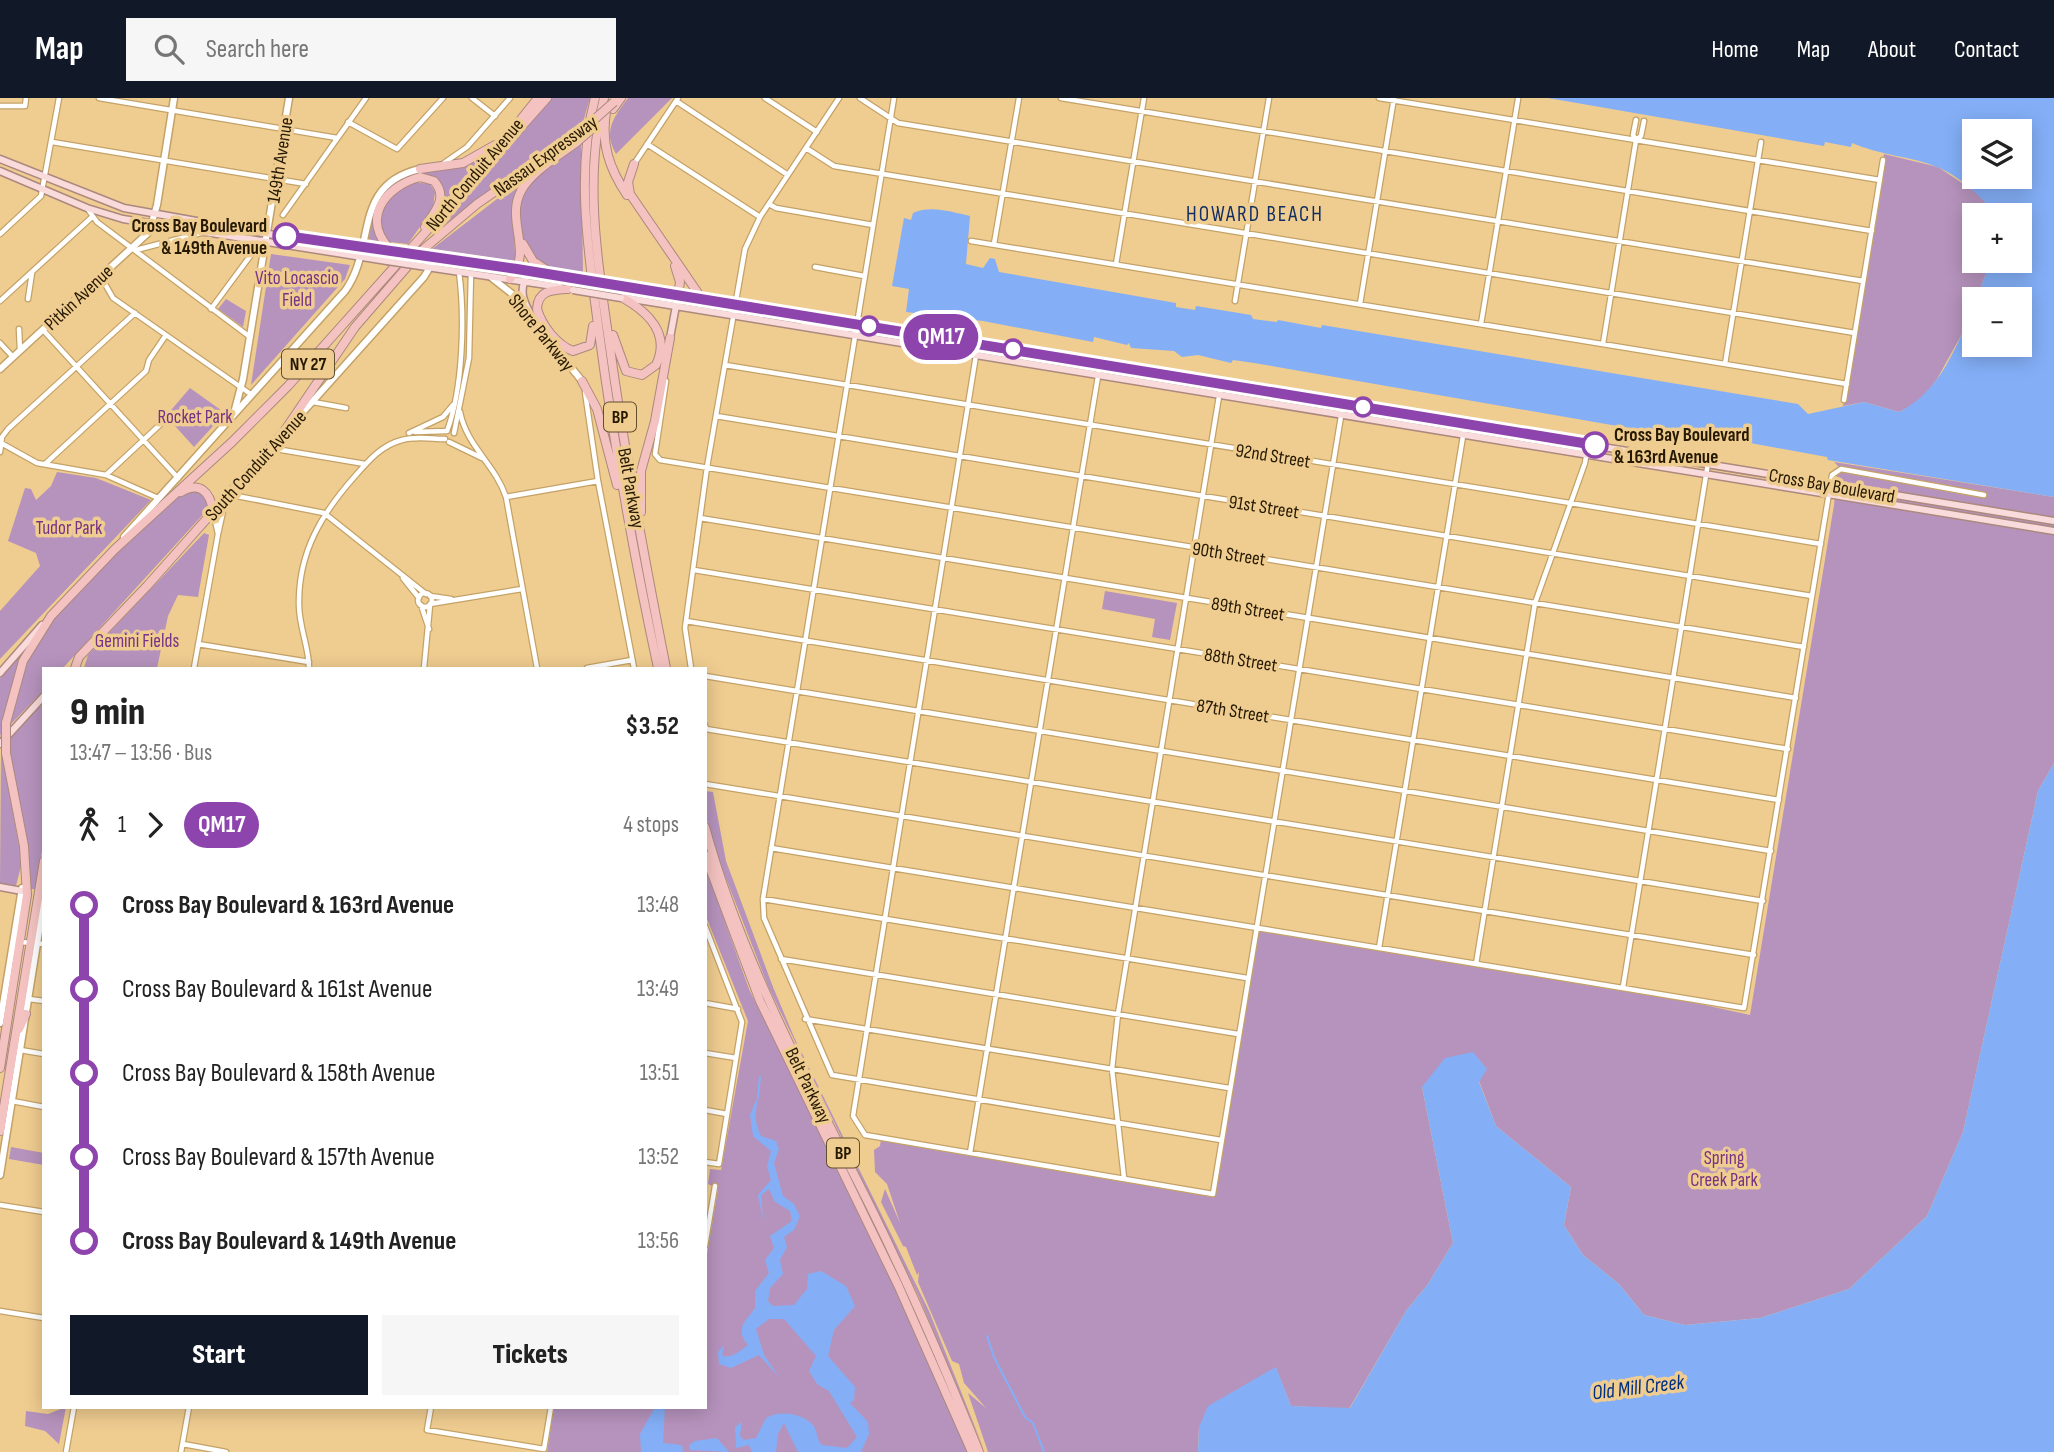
<!DOCTYPE html>
<html lang="en">
<head>
<meta charset="utf-8">
<style>
	body { margin:0; font-family:"Sofia Sans Condensed",sans-serif; background:#f6f6f6; color:#222; height:100vh; display:flex; flex-direction:column; font-size:26px; white-space:nowrap }
	* { box-sizing:border-box; margin:0 }
	p { font-size:23px; color:#767676 }
	.icon { flex:none; width:38px; height:38px; fill:none; stroke:currentColor; stroke-width:2; stroke-linecap:round; stroke-linejoin:round }
	.map { position:relative; flex:1; overflow:hidden }
	.sheet { position:absolute; left:42px; top:569px; width:665px; height:742px; display:flex; flex-direction:column; background:#fff; border-radius:0px; box-shadow:0 4px 18px #0003 }
	.sheet>* { flex:none }
	.badge { padding:0 14px; border-radius:23px; font-size:24px; line-height:46px }
	.controls { position:absolute; left:1962px; top:21px; display:grid; gap:14px }
	.controls a { display:grid; place-items:center; width:70px; height:70px; border-radius:0px; background:#fff; box-shadow:0 4px 18px #0003; font-size:35px }
	.map>.badge { position:absolute; translate:-50% -50%; box-shadow:0 0 0 4px #fff }
	.legs { display:flex; align-items:center; gap:10px; height:77px; padding:0 28px; font-size:23px }
	.legs p { margin-inline-start:auto }
	.overview { display:flex; align-items:center; justify-content:space-between; height:119px; padding:0 28px }
	h1 { font-size:38px; font-weight:800; line-height:52px }
	.action { display:flex; gap:14px; margin-top:auto; padding:14px 28px }
	.action a { flex:1; height:80px; border-radius:0px; background:#111827; color:#fff; font-size:28px; font-weight:800; line-height:80px; text-align:center }
	.action a+a { background:#f6f6f6; color:#222 }
	ul { padding:0 28px; list-style:none }
	li { display:flex; align-items:center; gap:24px; height:84px; font-size:26px }
	li i { display:grid; place-items:center; width:10px; height:100%; margin:0 9px; background:currentColor }
	li i::after { content:''; width:18px; height:18px; margin:-9px; border:5px solid; border-radius:50%; background:#fff }
	li p { margin-inline-start:auto }
	li:first-child i { background:linear-gradient(#0000 50%,currentColor 0) }
	li:last-child i { background:linear-gradient(currentColor 50%,#0000 0) }
	header { display:flex; align-items:center; gap:42px; box-sizing:border-box; height:98px; padding:0 35px; background:#111827; color:#fff }
	header strong { font-size:33px }
	nav { display:flex; gap:38px; margin-inline-start:auto; font-size:24px }
	.search { width:490px; height:63px; background:#f6f6f6; display:flex; align-items:center; gap:18px; box-sizing:border-box; padding:0 24px; border-radius:0px; color:#767676; font-size:26px }
	.map>svg:first-child { display:block }
	.green { fill:#b693bd }
	.water { fill:#84aff7; fill-rule:evenodd }
	.lines { fill:none; stroke-linecap:round; stroke-linejoin:round }
	.stream { stroke:#84aff7; stroke-width:2 }
	.street-casing { stroke:#c4a267; stroke-width:7 }
	.secondary-casing { stroke:#c4a267; stroke-width:9 }
	.primary-casing { stroke:#ac887e; stroke-width:9 }
	.highway-casing { stroke:#ac887e; stroke-width:10 }
	.street { stroke:#fff; stroke-width:4.5 }
	.secondary { stroke:#fff; stroke-width:6 }
	.primary { stroke:#f8dbda; stroke-width:6 }
	.highway { stroke:#f4c3c1; stroke-width:8 }
	.primary-bridge-casing { stroke:#ac887e; stroke-width:9; stroke-linecap:butt }
	.highway-bridge-casing { stroke:#ac887e; stroke-width:10; stroke-linecap:butt }
	.primary-bridge { stroke:#f8dbda; stroke-width:6 }
	.highway-bridge { stroke:#f4c3c1; stroke-width:8 }
	.line-1-casing { stroke:#fff; stroke-width:16 }
	.line-1 { stroke:#8e44ad; stroke-width:10 }
	.stop-1-dot { fill:#fff; stroke:#8e44ad; stroke-width:3.5 }
	.labels { text-anchor:middle; stroke-width:7; stroke-linejoin:round; paint-order:stroke }
	.shield { fill:#efcc90; stroke:#624f2d; stroke-width:2 }
	.shield-label { font-size:18px; font-weight:bold; fill:#261902 }
	.street-label { font-size:19px; fill:#261902; stroke:#efcc90 }
	.stop-label { font-size:19px; font-weight:bold; fill:#261902; stroke:#efcc90; text-anchor:end }
	.park-label { font-size:19px; fill:#763284; stroke:#efcc90 }
	.neighbourhood-label { font-size:21px; letter-spacing:2px; fill:#102e63; stroke:#efcc90 }
	.water-label { font-size:21px; font-style:italic; fill:#002e7e; stroke:#efcc90 }
</style>
</head>
<body>
<header>
<strong>Map</strong>
<div class="search"><svg class="icon" aria-label="search" viewBox="0 0 24 24"><circle cx="10" cy="10" r="6"/><path d="M15 15l6 6"/></svg>Search here</div>
<nav><a>Home</a><a>Map</a><a>About</a><a>Contact</a></nav>
</header>
<div class="map">
<svg width="2054" height="1354" viewBox="0 0 2054 1354">
	<rect width="100%" height="100%" fill="#efcc90"/>
	<path class="green" d="M550 0H590L583 24 434 135 432 133Z
		M628 0H672L616 56C603 33 613 20 628 0Z
		M581 45 583 174C570 172 553 173 541 165 518 151 512 112 526 91 537 73 565 59 581 45Z
		M1884 56 1938 69 1977 95 1997 117H1974V163H1991L1963 234 1937 281 1921 303 1899 314 1864 304 1843 308Z
		M482 61 442 110 444 98 434 80 415 77C394 96 361 114 380 144L368 141C372 112 381 91 409 77Z
		M523 81 525 82C505 108 516 133 515 163L432 151Z
		M414 84 430 86 435 94 433 110 408 146 389 144 380 135C381 106 388 97 414 84Z
		M271 156 350 167 345 181 251 287Z
		M226 201 246 213 243 229 218 211Z
		M190 290 225 315 194 349 166 318Z
		M1834 364 2054 399V665L2038 693 1963 1034 1927 1118 1849 1191 1760 1220 1685 1227 1644 1217 1619 1186 1583 1157 1564 1127 1571 1089 1496 1028 1479 983 1422 989 1453 1145 1428 1186 1406 1213 1349 1311 1291 1308 1276 1270 1199 1329 1198 1354H988L968 1295 986 1310 964 1285 959 1266 952 1263 918 1184 919 1174 917 1177 906 1149 903 1148 881 1104 885 1091 900 1125 887 1086 875 1074 874 1052 880 1048 881 1041 1213 1096 1257 830 1623 889 1750 917 1834 407 1838 368Z
		M57 374 96 380 151 402 0 561V513L40 468 36 455 8 443 25 390 31 391 36 402 51 388Z
		M196 392 203 393 210 403 208 411 63 570H44V592L11 626C18 528 115 454 184 394Z
		M204 435 209 437 198 499 178 497 168 518 157 570H84L88 557Z
		M1105 493 1177 505 1170 542 1152 539 1155 521 1102 511Z
		M23 554 0 639V580Z
		M44 603V741L36 791H31C28 741 7 690 9 640Z
		M1 651 22 764 16 788 0 785Z
		M705 693 713 694 726 763 773 889 794 939 929 1213 985 1354 919 1199 768 888 718 760 705 715Z
		M705 768 749 891 761 916 765 915 875 1138 967 1354H547L554 1309H705V1168L718 1091 708 1086 710 1071 721 1072 748 923 705 816Z
		M11 1049 44 1055V1067L9 1061Z
		M66 1309 59 1346 45 1333 25 1328 26 1313 48 1316Z"/>
	<path class="water" d="M1548 0H2054V399L1828 362 1827 359 1696 335 1629 330 1254 265 1233 262 1231 265 1198 257 1182 259 1174 253 1131 250 1129 245 1127 247 1094 239 1093 244 983 223 906 214 909 191 892 188 904 120 911 122 913 115C931 107 951 114 970 118L966 166 983 170 990 160 995 161 999 174 1176 205V209L1195 212 1196 208 1251 217 1253 221 1277 224 1278 222 1321 230 1322 227 1798 306 1808 316 1864 304 1899 314C1940 294 1957 248 1974 207V247H2020V201H1976L1991 163H2020V117H1997C1981 99 1960 78 1937 69 1910 58 1879 57 1852 45L1851 49 1825 44 1824 48ZM1974 33H2020V79H1974Z
		M2054 665V1354H1198L1199 1329 1208 1308 1276 1269 1291 1308 1350 1310 1406 1213 1428 1186 1453 1145 1422 989 1445 960 1473 954 1487 971 1479 984 1496 1028 1571 1089 1564 1127 1583 1157 1619 1186 1644 1217 1685 1227 1760 1220 1849 1191 1927 1118 1963 1034 2038 693Z
		M758 998C756 1015 753 1021 761 1038L776 1043 779 1051 774 1065 783 1098 794 1106 800 1118 794 1132 784 1139 787 1149 780 1162 783 1176 770 1190 768 1203 773 1208 794 1207 807 1191 808 1176 821 1173 846 1188 855 1208 834 1232 828 1258 855 1289 854 1302 850 1305 868 1324 869 1336 861 1354H798L784 1325 778 1336 776 1354H752L749 1347 736 1350 735 1329 742 1324 740 1338 744 1342 756 1340 766 1320C780 1312 802 1315 813 1327 818 1334 816 1341 822 1347L847 1350 857 1339 829 1293 817 1286 809 1273 816 1258 784 1221H769L756 1231 764 1257 779 1279 759 1257 731 1270 719 1266 718 1254 724 1247 722 1257C730 1262 740 1253 748 1247 734 1231 746 1223 755 1210V1193L769 1175 765 1162 774 1150 770 1138 792 1123 790 1113 775 1104 769 1091 761 1097 763 1122 758 1097 771 1082 767 1068 771 1053 753 1038 750 1017Z
		M655 1309H665L663 1345 682 1347 683 1354H641L640 1336Z
		M717 1340 729 1354 690 1352 689 1347 695 1343Z"/>
	<g class="lines">
		<path class="stream" d="M758 999 760 979
			M987 1238 994 1259 1025 1319 1033 1325 1044 1354"/>
		<defs>
			<path id="street" d="M99 0 337 40
				M472 0 495 18
				M765 0 817 34
				M860 0 898 25 1863 183
				M894 0 763 801 764 820 832 977 1221 1042
				M1061 0 1872 133
				M1379 0 1880 82
				M676 3 788 77
				M0 8H25L26 0
				M348 24 397 51 443 0
				M1637 41 1641 38 1644 23
				M52 44 306 86
				M647 46 760 119
				M806 50 834 68 1855 235
				M444 65 467 49 510 0
				M634 66 678 0
				M769 106 776 110 873 127
				M87 110 97 124 250 239
				M283 117 366 0
				M0 136 41 98 59 0
				M971 143 1847 286
				M994 146 1019 0
				M136 152 201 135
				M1116 166 1144 0
				M815 169 864 178
				M101 179 113 200 252 297
				M28 201 32 175
				M0 203 92 119
				M1235 203 1269 0
				M1360 206 1394 0
				M211 211 262 142
				M1481 226 1518 1
				M19 231 20 252
				M43 232 178 380
				M0 245 13 259
				M978 245 853 1018 865 1037 1213 1096 1343 306
				M1603 246 1636 42 1633 37 1636 22
				M1725 266 1761 44
				M725 267 1821 446
				M666 283 655 356 660 362 1804 549
				M585 294 598 383 634 570
				M1844 302 1883 62
				M313 304 346 310
				M460 314C467 349 495 366 506 399L537 570
				M716 318 1812 498
				M447 333C463 290 465 220 459 174
				M415 334 446 333
				M409 335 443 319 453 307
				M454 335 469 260 471 175
				M449 344 482 360
				M1 345 37 365 106 377 158 400
				M270 350 365 366
				M0 354 2 339 8 331 135 215
				M45 366 146 273 149 262 166 237
				M106 377 166 321
				M506 399 598 383
				M700 420 1796 600
				M218 436 226 400 237 398 324 415 426 496
				M694 472 1788 651
				M403 480 419 500
				M418 502a7 7 0 1 1 14 0a7 7 0 1 1-14 0Z
				M430 498 451 501
				M430 506 522 491
				M421 507 429 531
				M686 523 1779 702
				M198 546 309 564
				M194 570 218 436 213 414
				M309 570C309 549 299 529 299 507 298 454 322 415 356 377 369 362 382 347 402 342 416 338 431 341 445 341
				M424 570 430 507
				M587 570 632 562
				M691 570 685 530 707 369 745 151 760 119 839 0
				M705 578 1771 753
				M705 627 706 631 1763 803
				M705 686 1754 857
				M771 750 1744 910 1832 377 1841 371 1984 397
				M763 801 1247 880
				M705 828 742 924 719 1066 705 1064
				M20 844 44 846
				M1379 850 1465 326
				M781 861 1238 936
				M1476 866 1535 505 1585 365 1588 346
				M1623 889 1708 365
				M29 901 44 903
				M705 905 738 911
				M805 921 1229 990
				M20 952 44 956
				M705 955 736 960
				M12 1003 44 1009
				M705 1012 727 1016
				M970 1055 1100 266
				M1124 1080 1112 971 1118 916 1221 286
				M0 1107 44 1114
				M705 1148 715 1088
				M0 1213 44 1220
				M431 1309 427 1332 544 1351 551 1309
				M183 1346 226 1354
				M66 1354 74 1309
				M181 1354 189 1309"/>
			<path id="secondary" d="M492 180 511 195 582 283
				M0 271 149 134 157 107 174 0
				M234 315 243 281 289 0
				M294 324 424 179 436 159
				M124 439 345 193C377 149 351 87 420 71
				M0 925 22 790
				M0 1077 44 802"/>
			<path id="primary" d="M0 61 124 110 280 138 391 152
				M0 73 87 110 123 121 387 163
				M428 157 573 180
				M420 168 560 189
				M530 173C516 192 524 206 535 223
				M621 188 2054 423
				M626 200 2054 433
				M804 225 846 231 854 227
				M670 240 678 197
				M0 575 42 527
				M0 646 44 598
				M0 789 22 793"/>
			<path id="highway" d="M595 0C575 75 589 158 599 234 614 347 634 459 658 570
				M604 0C583 80 598 169 610 250 625 357 645 464 666 570
				M613 11 621 0
				M606 14C601 46 609 70 627 97
				M514 37 547 0
				M634 66 628 84 630 96 702 201
				M420 71 463 65 495 47
				M523 146 533 163 554 177
				M391 152C361 122 383 89 420 79L434 83C449 100 434 114 425 129
				M675 168 680 184 678 197
				M510 181C534 153 505 123 521 93 532 73 560 57 578 43
				M568 191C552 192 538 192 537 211 542 228 557 247 573 253L590 247 593 228
				M613 237 626 273 642 277 656 267C671 236 648 214 623 200
				M582 283 597 311 617 387
				M181 394C200 383 210 394 213 413
				M641 414V373L655 323 670 240
				M75 570 79 559 147 488 283 335 355 229 420 154 477 106 578 36
				M6 625 23 563 51 518 115 451 232 344 288 288 473 81 538 0
				M705 729C742 864 810 988 872 1112 911 1191 946 1272 979 1354
				M705 757 760 903 898 1187 972 1354
				M19 931 26 916
				M0 970 27 797 24 748 6 655
				M0 1033 44 763"/>
		</defs>
		<use href="#street" class="street-casing"/>
		<use href="#secondary" class="secondary-casing"/>
		<use href="#primary" class="primary-casing"/>
		<use href="#highway" class="highway-casing"/>
		<use href="#street" class="street"/>
		<use href="#secondary" class="secondary"/>
		<use href="#primary" class="primary"/>
		<use href="#highway" class="highway"/>
		<defs>
			<path id="primary-bridge" d="M396 153 428 157
				M387 163 420 168
				M573 180 621 188
				M573 192 621 200"/>
			<path id="highway-bridge" d="M578 36 614 4
				M578 43 594 29
				M6 655V625"/>
		</defs>
		<use href="#primary-bridge" class="primary-bridge-casing"/>
		<use href="#highway-bridge" class="highway-bridge-casing"/>
		<use href="#primary-bridge" class="primary-bridge"/>
		<use href="#highway-bridge" class="highway-bridge"/>
	</g>
	<g class="lines">
		<defs>
			<path id="line-1" d="M286 138 517 171 1595 347"/>
		</defs>
		<use href="#line-1" class="line-1-casing"/>
		<use href="#line-1" class="line-1"/>
	</g>
	<g class="stop-1-dot">
		<circle cx="286" cy="138" r="12"/>
		<circle cx="869" cy="228" r="9"/>
		<circle cx="1013" cy="251" r="9"/>
		<circle cx="1363" cy="309" r="9"/>
		<circle cx="1595" cy="347" r="12"/>
	</g>
	<g class="labels">
		<g class="shield">
			<rect x="282" y="251.5" width="52" height="29" rx="5"/>
			<rect x="604" y="304.5" width="32" height="29" rx="5"/>
			<rect x="827" y="1040.5" width="32" height="29" rx="5"/>
		</g>
		<g class="shield-label">
			<text x="308" y="272">NY 27</text>
			<text x="620" y="325">BP</text>
			<text x="843" y="1061">BP</text>
		</g>
		<g class="street-label">
			<text transform="translate(545 57) rotate(-36)" y="7">Nassau Expressway</text>
			<text transform="translate(279 62) rotate(-81)" y="7">149th Avenue</text>
			<text transform="translate(474 76) rotate(-50)" y="7">North Conduit Avenue</text>
			<text transform="translate(78 199) rotate(-43)" y="7">Pitkin Avenue</text>
			<text transform="translate(542 234) rotate(51)" y="7">Shore Parkway</text>
			<text transform="translate(1273 357) rotate(9)" y="7">92nd Street</text>
			<text transform="translate(255 367) rotate(-48)" y="7">South Conduit Avenue</text>
			<text transform="translate(1832 387) rotate(10)" y="7">Cross Bay Boulevard</text>
			<text transform="translate(632 390) rotate(80)" y="7">Belt Parkway</text>
			<text transform="translate(1264 408) rotate(9)" y="7">91st Street</text>
			<text transform="translate(1229 455) rotate(9)" y="7">90th Street</text>
			<text transform="translate(1248 510) rotate(9)" y="7">89th Street</text>
			<text transform="translate(1241 561) rotate(9)" y="7">88th Street</text>
			<text transform="translate(1233 612) rotate(9)" y="7">87th Street</text>
			<text transform="translate(809 987) rotate(64)" y="7">Belt Parkway</text>
		</g>
		<g class="stop-label">
			<text x="267" y="134">Cross Bay Boulevard<tspan x="267" dy="22">&amp; 149th Avenue</tspan></text>
			<text x="1614" y="343" text-anchor="start">Cross Bay Boulevard<tspan x="1614" dy="22">&amp; 163rd Avenue</tspan></text>
		</g>
		<g class="park-label">
			<text x="297" y="186">Vito Locascio<tspan x="297" dy="22">Field</tspan></text>
			<text x="195" y="325">Rocket Park</text>
			<text x="69" y="436">Tudor Park</text>
			<text x="137" y="549">Gemini Fields</text>
			<text x="1724" y="1066">Spring<tspan x="1724" dy="22">Creek Park</tspan></text>
		</g>
		<g class="neighbourhood-label">
			<text x="1255" y="123">HOWARD BEACH</text>
		</g>
		<g class="water-label">
			<text transform="translate(1638 1289) rotate(-7)" y="7">Old Mill Creek</text>
		</g>
	</g>
</svg>
<div class="controls">
<a><svg class="icon" aria-label="layers" viewBox="0 0 24 24"><path d="M12 4l9 5-9 5-9-5zM3 14l9 5 9-5"/></svg></a>
<a>+</a>
<a>−</a>
</div>
<b class="badge" style="left:941px;top:239px;background:#8e44ad;color:#fff">QM17</b>
<section class="sheet">
<div class="overview"><div><h1>9 min</h1><p>13:47 – 13:56 · Bus</p></div><b>$3.52</b></div>
<div class="legs"><svg class="icon" aria-label="walk" viewBox="0 0 24 24"><circle cx="13" cy="4" r="2"/><path d="M13 8l-2 6 4 7M11 14l-3 7M7 12l3-4h3l4 4"/></svg>1<svg class="icon" aria-label="forward" viewBox="0 0 24 24"><path d="M9 5l7 7-7 7"/></svg><b class="badge" style="background:#8e44ad;color:#fff">QM17</b><p>4 stops</p></div>
<ul>
<li><i style="color:#8e44ad"></i><b>Cross Bay Boulevard &amp; 163rd Avenue</b><p>13:48</p></li>
<li><i style="color:#8e44ad"></i><span>Cross Bay Boulevard &amp; 161st Avenue</span><p>13:49</p></li>
<li><i style="color:#8e44ad"></i><span>Cross Bay Boulevard &amp; 158th Avenue</span><p>13:51</p></li>
<li><i style="color:#8e44ad"></i><span>Cross Bay Boulevard &amp; 157th Avenue</span><p>13:52</p></li>
<li><i style="color:#8e44ad"></i><b>Cross Bay Boulevard &amp; 149th Avenue</b><p>13:56</p></li>
</ul>
<div class="action"><a>Start</a><a>Tickets</a></div>
</section>
</div>
</body>
</html>
